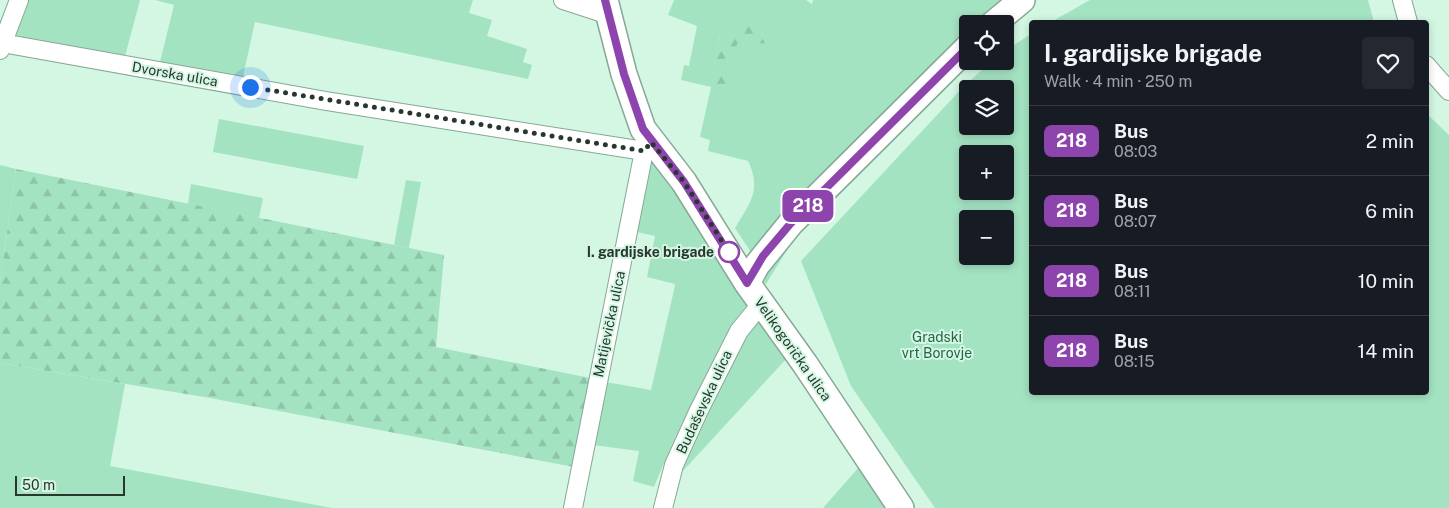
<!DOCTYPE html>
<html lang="en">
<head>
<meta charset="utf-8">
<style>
	body { margin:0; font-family:"Public Sans",sans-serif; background:#242831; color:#f1f3f6; height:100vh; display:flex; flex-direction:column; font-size:19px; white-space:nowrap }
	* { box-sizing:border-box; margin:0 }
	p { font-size:16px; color:#9ea1a6 }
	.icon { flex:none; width:28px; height:28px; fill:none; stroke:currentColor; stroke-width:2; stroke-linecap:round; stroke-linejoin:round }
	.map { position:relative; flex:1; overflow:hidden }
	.sheet { position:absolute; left:1029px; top:20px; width:400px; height:375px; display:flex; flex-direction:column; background:#171b24; border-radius:5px; box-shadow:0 2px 8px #0003 }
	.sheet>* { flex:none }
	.badge { padding:0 10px; border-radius:8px; font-size:18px; line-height:32px }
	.buttons { position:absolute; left:959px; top:15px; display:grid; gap:10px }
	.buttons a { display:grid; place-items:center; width:55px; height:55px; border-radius:5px; background:#171b24; box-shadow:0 2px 8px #0003; font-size:25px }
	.scale { position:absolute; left:15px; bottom:12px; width:110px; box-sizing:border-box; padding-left:5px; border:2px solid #29372f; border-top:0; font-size:14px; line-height:18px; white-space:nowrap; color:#29372f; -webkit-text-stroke:4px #d3f7e3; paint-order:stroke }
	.you { position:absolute; width:25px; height:25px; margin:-12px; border:4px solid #fff; border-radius:50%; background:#1a73e8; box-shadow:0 0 0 8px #1a73e833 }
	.map>.badge { position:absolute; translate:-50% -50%; box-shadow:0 0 0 2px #fff }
	.round { display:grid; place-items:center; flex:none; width:52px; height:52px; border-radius:5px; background:#242831 }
	.overview { display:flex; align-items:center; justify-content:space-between; height:85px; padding:0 15px }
	h1 { font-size:24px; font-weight:700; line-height:38px }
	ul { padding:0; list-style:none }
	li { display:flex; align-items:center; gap:15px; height:70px; padding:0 15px; border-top:1px solid #363941 }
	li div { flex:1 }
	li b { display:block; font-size:19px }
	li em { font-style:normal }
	li .badge { min-width:55px; font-weight:700; text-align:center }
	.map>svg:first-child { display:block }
	.green { fill:#a4e3c2; fill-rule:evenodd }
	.forest { fill:url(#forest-firs) }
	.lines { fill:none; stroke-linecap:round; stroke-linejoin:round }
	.street-casing { stroke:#86a895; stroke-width:20 }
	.secondary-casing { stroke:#86a895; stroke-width:28 }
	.street { stroke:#fff; stroke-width:18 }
	.secondary { stroke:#fff; stroke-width:25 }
	.line-casing { stroke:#fff; stroke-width:11 }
	.line { stroke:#8e44ad; stroke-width:8 }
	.walk { stroke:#29372f; stroke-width:5; stroke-dasharray:0 9 }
	.stop-dot { fill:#fff; stroke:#8e44ad; stroke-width:2.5 }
	.labels { text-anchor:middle; stroke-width:4; stroke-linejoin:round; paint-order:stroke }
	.street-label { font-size:14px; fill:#29372f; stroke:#d3f7e3 }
	.stop-label { font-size:14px; font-weight:bold; fill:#29372f; stroke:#d3f7e3; text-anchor:end }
	.park-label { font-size:14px; fill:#236548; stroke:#d3f7e3 }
</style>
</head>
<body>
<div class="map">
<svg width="1449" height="508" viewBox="0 0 1449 508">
	<defs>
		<pattern id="forest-firs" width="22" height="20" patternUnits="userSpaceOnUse" patternTransform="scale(1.25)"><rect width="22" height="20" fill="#a4e3c2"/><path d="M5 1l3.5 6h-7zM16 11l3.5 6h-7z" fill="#8dc3a7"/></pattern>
	</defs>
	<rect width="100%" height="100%" fill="#d3f7e3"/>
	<path class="green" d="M25 0H140L124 60 19 40 15 33Z
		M155 0H473L469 13 492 20 487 36 527 49 523 62 532 65 528 79 255 22 242 81 159 66 174 5Z
		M674 0H806L812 4 813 0H1013L983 24H968L967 38 754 257 735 228C750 203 762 190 748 161L708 151 710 140 700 137 711 87 681 80 684 65 689 66 697 26 668 15ZM720 36 753 43 737 44 712 87Z
		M1090 0H1368L1374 22H1051Z
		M1031 34V392H1426V113L1449 135V508H935L851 386 801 261 964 86 992 61H1005V51ZM968 89H1005V126H968ZM968 154H1005V191H968ZM968 219H1005V256H968Z
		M219 119 364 146 357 179 213 152Z
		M652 158H655L750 303C710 360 681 423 654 487L633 481 639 451 593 445 606 382 651 390 674 290 675 284 647 277 655 236 637 232Z
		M0 165 16 169 0 282Z
		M406 180 421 182 409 248 394 245Z
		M191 184 263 198 259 218 188 204Z
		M800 229 766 284 764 283C767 261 785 245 800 229Z
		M759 319 787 358 682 472C704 420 724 365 759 319Z
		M0 363 125 384 110 466 332 508H0Z
		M860 466 886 508H823Z"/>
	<path class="forest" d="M730 21 773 29 770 43 737 44 724 89 711 87 720 36 726 37Z
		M16 169 444 255 436 347 590 378 574 467 210 398 0 363V282Z"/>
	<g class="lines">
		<defs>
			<path id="street" d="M563 0 609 15
				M1402 0 1408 22
				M2 43 326 101 644 151
				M0 50 19 0
				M1426 65 1449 91
				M573 508 644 151 651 143
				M663 508 674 465 699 410 739 331 761 304"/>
			<path id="secondary" d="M605 0 624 74 643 129 684 182 747 283 805 364 901 508
				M993 24 1022 0
				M747 283 757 265 791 223 968 47"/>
		</defs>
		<use href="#street" class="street-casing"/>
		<use href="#secondary" class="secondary-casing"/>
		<use href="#street" class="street"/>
		<use href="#secondary" class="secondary"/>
	</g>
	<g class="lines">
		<defs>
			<path id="line" d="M605 0 624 74 643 129 684 182 747 283 763 256 791 223 968 47"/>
		</defs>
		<use href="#line" class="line-casing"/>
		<use href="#line" class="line"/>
		<path class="walk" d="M250 87 644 151 651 142 684 182 729 252"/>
	</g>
	<circle class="stop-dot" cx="729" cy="252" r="10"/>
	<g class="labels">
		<g class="street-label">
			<text transform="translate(175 74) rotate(10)" y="5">Dvorska ulica</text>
			<text transform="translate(609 324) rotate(-78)" y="5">Matijevička ulica</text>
			<text transform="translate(793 349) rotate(55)" y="5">Velikogorička ulica</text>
			<text transform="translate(704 402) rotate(-65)" y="5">Budaševska ulica</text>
		</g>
		<g class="stop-label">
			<text x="714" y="257">I. gardijske brigade</text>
		</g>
		<g class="park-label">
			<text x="937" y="342">Gradski<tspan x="937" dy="16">vrt Borovje</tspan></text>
		</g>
	</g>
</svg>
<div class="buttons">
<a><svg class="icon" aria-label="locate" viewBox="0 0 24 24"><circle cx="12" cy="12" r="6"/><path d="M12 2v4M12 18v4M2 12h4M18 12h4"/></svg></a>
<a><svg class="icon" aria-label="layers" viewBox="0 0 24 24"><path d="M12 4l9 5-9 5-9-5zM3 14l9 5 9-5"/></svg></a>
<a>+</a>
<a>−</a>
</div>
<div class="scale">50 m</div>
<div class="you" style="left:250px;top:87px"></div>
<b class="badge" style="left:808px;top:206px;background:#8e44ad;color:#fff">218</b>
<section class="sheet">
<div class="overview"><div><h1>I. gardijske brigade</h1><p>Walk · 4 min · 250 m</p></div><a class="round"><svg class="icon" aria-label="heart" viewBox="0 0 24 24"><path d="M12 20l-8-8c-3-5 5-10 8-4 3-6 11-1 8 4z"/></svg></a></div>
<ul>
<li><span class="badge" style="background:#8e44ad;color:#fff">218</span><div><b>Bus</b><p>08:03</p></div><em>2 min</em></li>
<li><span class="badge" style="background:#8e44ad;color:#fff">218</span><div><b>Bus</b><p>08:07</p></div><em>6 min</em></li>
<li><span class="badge" style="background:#8e44ad;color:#fff">218</span><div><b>Bus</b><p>08:11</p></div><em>10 min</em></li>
<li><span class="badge" style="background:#8e44ad;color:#fff">218</span><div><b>Bus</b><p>08:15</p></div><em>14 min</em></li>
</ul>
</section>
</div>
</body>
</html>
